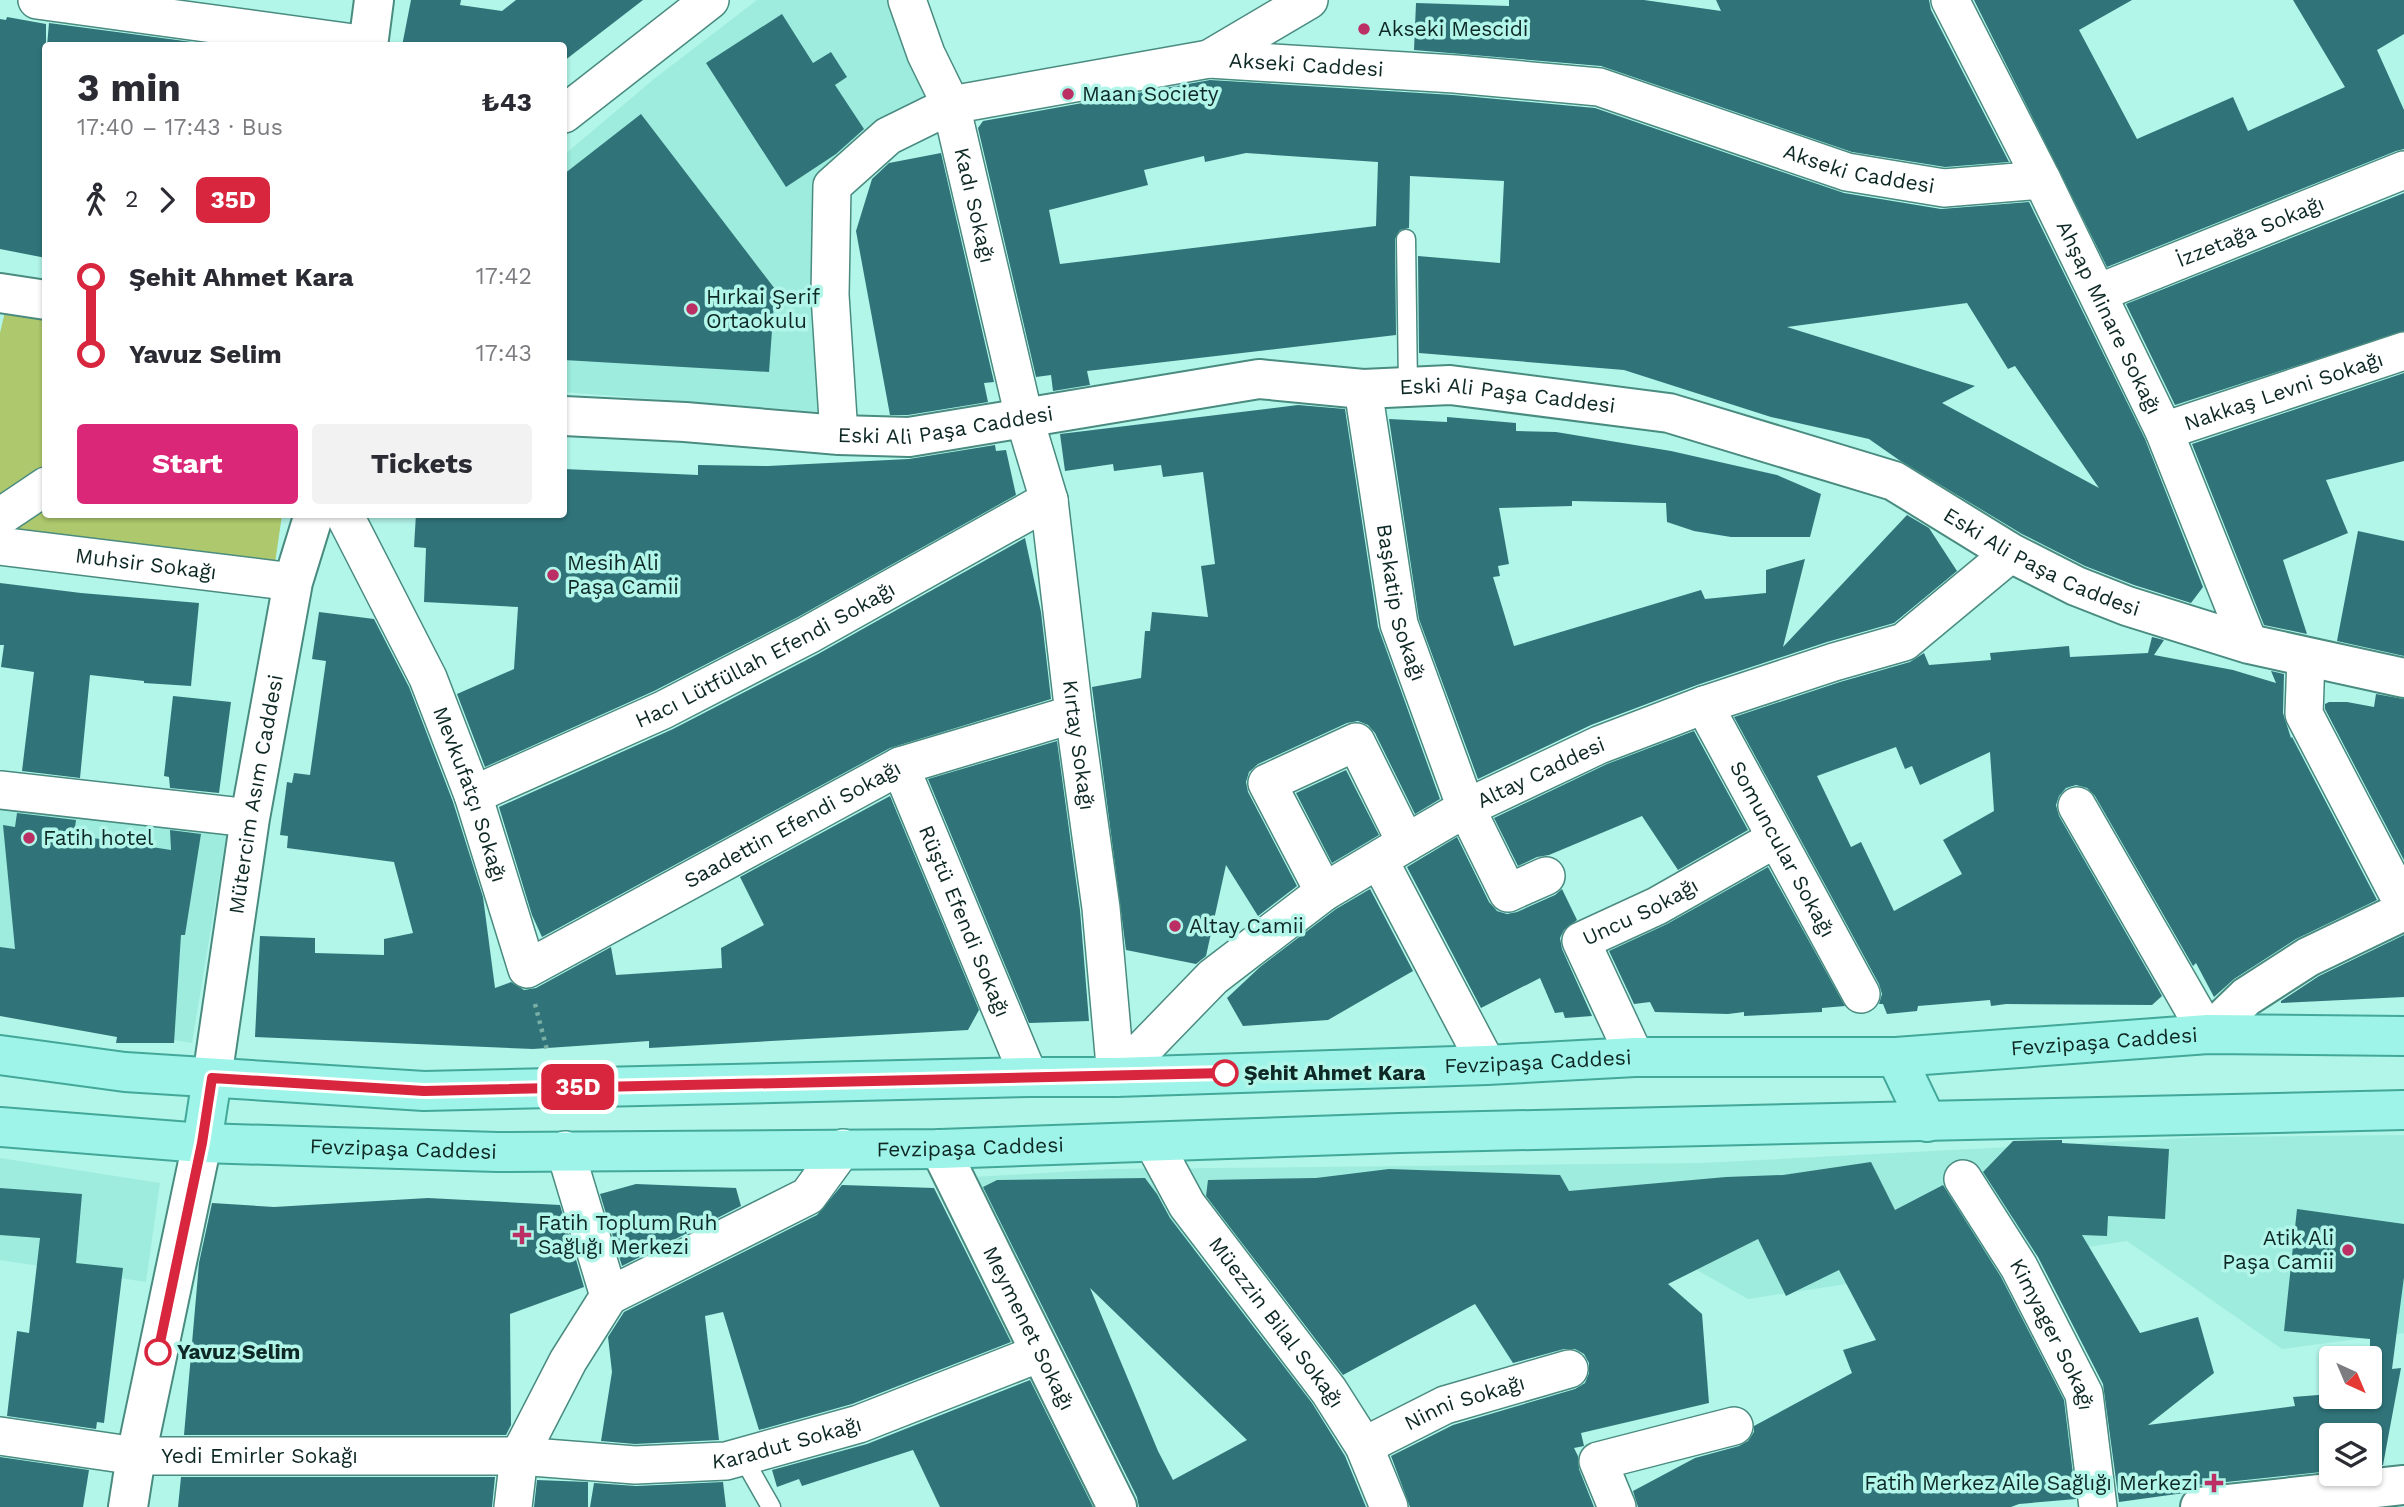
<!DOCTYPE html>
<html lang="en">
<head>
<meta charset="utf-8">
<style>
	body { margin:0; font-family:"Work Sans",sans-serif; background:#f2f2f3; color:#2b2b33; height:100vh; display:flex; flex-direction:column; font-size:26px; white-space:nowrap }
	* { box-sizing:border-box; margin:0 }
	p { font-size:23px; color:#7c7c81 }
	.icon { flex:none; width:38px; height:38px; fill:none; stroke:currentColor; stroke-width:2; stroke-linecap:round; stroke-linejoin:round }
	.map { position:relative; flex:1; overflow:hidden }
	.drawer { position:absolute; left:42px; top:42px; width:525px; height:476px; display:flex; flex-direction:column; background:#fff; border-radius:7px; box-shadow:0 2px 5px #0004 }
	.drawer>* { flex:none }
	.badge { padding:0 14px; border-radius:10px; font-size:24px; line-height:46px }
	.needle { width:46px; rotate:136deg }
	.fabs { position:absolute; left:2319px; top:1346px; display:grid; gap:14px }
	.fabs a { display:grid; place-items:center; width:63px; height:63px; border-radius:7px; background:#fff; box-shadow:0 2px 5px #0004; font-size:35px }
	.map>.badge { position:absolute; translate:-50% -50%; box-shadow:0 0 0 4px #fff }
	.legs { display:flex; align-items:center; gap:10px; height:77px; padding:0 35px; font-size:23px }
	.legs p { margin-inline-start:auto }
	.overview { display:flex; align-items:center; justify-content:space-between; height:119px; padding:0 35px }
	h1 { font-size:38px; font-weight:700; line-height:52px }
	.primary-button { display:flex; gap:14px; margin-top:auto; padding:14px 35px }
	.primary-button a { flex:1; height:80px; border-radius:7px; background:#db2777; color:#fff; font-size:28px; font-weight:700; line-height:80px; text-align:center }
	.primary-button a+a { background:#f2f2f3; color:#2b2b33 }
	ul { padding:0 35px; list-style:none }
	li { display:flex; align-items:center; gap:24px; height:77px; font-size:26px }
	li i { display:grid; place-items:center; width:10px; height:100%; margin:0 9px; background:currentColor }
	li i::after { content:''; width:18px; height:18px; margin:-9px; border:5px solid; border-radius:50%; background:#fff }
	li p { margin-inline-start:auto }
	li:first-child i { background:linear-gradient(#0000 50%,currentColor 0) }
	li:last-child i { background:linear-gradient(currentColor 50%,#0000 0) }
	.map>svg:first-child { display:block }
	.built { fill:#9eecde }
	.green { fill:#aec96d }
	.building { fill:#30747a; fill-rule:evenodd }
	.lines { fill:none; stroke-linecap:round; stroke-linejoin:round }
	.lane-casing { stroke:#4a8b80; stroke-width:21 }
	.street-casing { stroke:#4a8b80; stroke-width:40 }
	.secondary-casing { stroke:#4a8b80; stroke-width:42 }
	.primary-casing { stroke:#42a899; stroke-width:42 }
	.path { stroke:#79aea4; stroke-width:4.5; stroke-dasharray:3.5 5; stroke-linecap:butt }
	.lane { stroke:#fff; stroke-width:18 }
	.street { stroke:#fff; stroke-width:37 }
	.secondary { stroke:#fff; stroke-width:38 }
	.primary { stroke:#9ef4e8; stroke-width:38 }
	.line-1-casing { stroke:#fff; stroke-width:16 }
	.line-1 { stroke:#d7263d; stroke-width:10 }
	.poi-dot { fill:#bb2f65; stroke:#b2f5e9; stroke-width:2.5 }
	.stop-1-dot { fill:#fff; stroke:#d7263d; stroke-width:3.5 }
	.labels { text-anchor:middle; stroke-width:7; stroke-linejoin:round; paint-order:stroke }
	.poi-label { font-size:21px; fill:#0e2925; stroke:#b2f5e9; text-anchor:start }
	.street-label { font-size:21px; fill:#0e2925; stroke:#b2f5e9 }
	.stop-label { font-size:21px; font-weight:bold; fill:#0e2925; stroke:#b2f5e9; text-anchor:start }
</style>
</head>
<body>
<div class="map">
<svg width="2404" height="1507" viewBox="0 0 2404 1507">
	<rect width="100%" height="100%" fill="#b2f5e9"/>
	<path class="built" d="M757 0H900L933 96 814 180 824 412 564 392V155L654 79Z
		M0 809 227 831 192 1043 0 1013Z
		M2404 1135V1333L2282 1349 2127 1241 1748 1299 1623 1228 1014 1254 972 1177 1113 1169 1701 1163 2206 1137Z
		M0 1158 160 1183 146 1282 0 1260Z"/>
	<path class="green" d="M7 303 45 314 46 514 282 515 275 563 0 534V333Z"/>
	<path class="building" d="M411 0H461L460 5 502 11 516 0H643L564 61V46H402Z
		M1509 0H1644L1721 11 1716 0H1929L1931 10 2009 162 1945 167 1852 152 1601 66 1414 50 1416 3 1509 6Z
		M1974 0H2132L2079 30 2137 139 2233 97 2248 131 2345 87 2293 0H2404V34L2377 50 2404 110V149L2396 151 2107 267Z
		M782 14 813 63 831 52 847 77 835 85 864 129 836 154 786 187 706 63Z
		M7 17 46 24V258L0 249V19L6 20Z
		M49 23 207 44V46H47Z
		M1210 80 1453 95 1595 108 1844 193 1941 209 2029 202 2145 439 2203 587 2191 603 2134 585 2085 566 2022 534 1899 460 1869 439 1771 417 1624 370 1419 353 1418 256 1500 263 1504 181 1410 176 1409 228 1400 230 1395 239 1396 335 1087 371 1090 385 1053 391 1051 375 1036 377 978 128 983 121ZM1246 153 1378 162 1376 226 1060 264 1049 210 1148 185 1144 170 1204 156 1205 162ZM1967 303 2008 369 2015 366 2099 488 1942 403 1975 386 1787 327Z
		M641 114 775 289 769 372 564 360V174Z
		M941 153 994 382 984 383 988 402 908 415H890L856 231 872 179 889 163Z
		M2404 193V331L2175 405 2126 304Z
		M2404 373V461L2326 480 2348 533 2283 560 2307 634 2264 625 2192 444Z
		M1298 405 1345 409 1378 627 1440 799 1415 814 1375 733 1368 725 1358 721 1347 723 1258 764 1249 772 1246 782 1248 792 1297 886 1258 916 1226 865 1206 956 1196 964 1126 950 1092 687 1141 678 1145 631H1150L1152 612 1208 617 1201 566 1215 564 1203 472 1163 477 1161 465 1114 471 1113 464 1065 471 1060 434Z
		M1447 417 1516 423V431L1556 432 1671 451 1777 475 1821 494 1810 537H1731L1694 531 1667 522 1666 503 1572 501V506L1499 508 1509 564 1498 566 1500 576 1493 577 1514 646 1701 590 1705 599 1766 593V570L1805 559 1783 647 1907 515 1929 528 1957 571 1894 623 1827 642 1697 685 1591 725 1478 779 1419 619 1389 419 1447 422Z
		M995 445 996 451 1006 450 1016 495 798 617 654 691 485 767 457 694 514 669 518 607 424 602 426 548 414 547 416 514H564V469L698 475V465L768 466 909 459Z
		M2358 531 2404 541V656L2337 641Z
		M1025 538 1041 612 1051 699 890 748 542 937 532 915 499 807 673 729 818 654Z
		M0 583 81 593 199 603 191 686 144 683V681L90 675 80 778 22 771 34 672 1 667 4 645H0Z
		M319 612 374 619 409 687 453 802 483 897 495 988 511 982 524 990 536 988 611 947 616 975 722 968 721 948 764 925 740 877 890 796 979 1010 968 1030 649 1048V1041L533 1049 255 1037 260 936 315 938V953L384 955V939L413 933 394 862 287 848 288 836 280 835 287 782 292 783 294 773 310 775 326 661 312 659Z
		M2152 637 2164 640 2154 655 2233 670 2276 683 2271 671 2284 674 2283 713 2291 738 2292 737 2377 900 2296 939 2234 979 2214 997 2196 963 2193 966 2095 796 2087 788 2076 785 2066 788 2059 796 2056 805 2059 816 2162 996 2152 1005 2006 1004 1991 1006 1990 1000 1918 1006 1917 1011 1887 1014 1883 1004H1879L1882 994 1879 984 1734 717 1840 682 1910 662 1924 653 1929 665 1991 660 1990 653 2069 646 2070 657 2148 653ZM1896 747 1905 769 1912 766 1920 785 1990 752 1994 811 1943 840 1962 874 1894 911 1861 842 1851 847 1817 776Z
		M2376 694 2404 699V860L2325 709V704L2329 702H2347L2374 707Z
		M173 696 231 702 219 793 170 788 169 777 164 776Z
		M1694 731 1748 830 1678 870 1642 816 1549 855 1537 857 1518 866 1494 818 1607 764Z
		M1057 741 1080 910 1089 1021 1029 1023 928 779Z
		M1346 770 1379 835 1332 863 1296 793Z
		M17 813 76 820 74 835 171 850 170 830 201 834 185 935H181L174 1043H116L117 1037 0 1016V947L15 949 3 825 15 827Z
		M1457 837 1489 902 1497 911 1507 914 1517 912 1555 895 1562 889 1577 920 1564 930 1560 938 1562 949 1592 1016 1565 1018 1563 1012 1555 1013 1540 978 1481 1008 1407 867Z
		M1768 867 1845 1006 1822 1008V1012L1744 1016V1012L1728 1014 1655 1012 1650 1002 1634 1004 1609 951 1667 924Z
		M1370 889 1413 971 1328 1020 1243 1026 1227 998 1260 967 1336 909Z
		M2404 935V997L2281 1003V1001L2319 976Z
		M2062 1140V1143L2169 1149 2165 1219 2108 1216 2107 1236 2082 1235 2140 1333 2198 1317 2214 1373 2148 1425 2295 1406 2293 1397 2331 1394V1396H2370V1339L2284 1331 2297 1209 2404 1224V1277L2392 1369 2401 1368 2383 1465 2370 1467V1435H2331V1471L2198 1485 2184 1493 2119 1502 2103 1384 2038 1257 1983 1172 2013 1141Z
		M1871 1162 1895 1210 1943 1185 2001 1277 2064 1400 2076 1499 2019 1504 2011 1507H1638L1633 1491 1695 1458 1739 1446 1748 1441 1754 1432V1426L1852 1373 1843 1350 1876 1340 1839 1270 1786 1296 1758 1239 1668 1284 1702 1314 1709 1403 1581 1433 1584 1446 1574 1448 1578 1456 1579 1469 1594 1507H1410L1391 1456 1453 1425 1575 1389 1585 1383 1589 1373V1363L1584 1354 1575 1349H1564L1513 1363 1475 1304 1343 1375 1206 1196 1208 1180 1316 1178 1389 1169 1560 1175 1569 1191 1726 1177 1783 1175Z
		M1145 1178 1157 1194 1170 1218 1312 1403 1345 1456 1366 1507H1139L1137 1497 983 1187 997 1180ZM1090 1288 1247 1440 1173 1480 1158 1451Z
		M636 1184 736 1188 741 1206 622 1266 600 1194Z
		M842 1185 934 1188 1011 1342 852 1404 759 1430 723 1312 705 1316 719 1440 635 1444 601 1441 612 1372 608 1337 624 1312 817 1215Z
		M0 1188 82 1194 76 1263 123 1268 104 1423 97 1422 96 1429 7 1416 17 1331 29 1333 40 1238 0 1235Z
		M428 1198 560 1205 584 1287 510 1314 511 1425 506 1435H184L199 1263 212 1203 274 1207Z
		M1030 1380 1093 1507H940L913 1450 802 1486 799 1479 777 1487 772 1470 867 1444Z
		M0 1457 89 1470 83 1507H0Z
		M181 1477H495L492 1507H178Z
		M537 1480 588 1482V1507H534Z
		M723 1482 726 1507H590L594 1483 636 1486Z"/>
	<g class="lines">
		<defs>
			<path id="lane" d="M1406 239 1408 387
				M742 1456 771 1507"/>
			<g id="street">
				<path d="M37 0 368 45"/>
				<path id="s1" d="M907 0 926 54 951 105 1024 417 1049 500 1074 714 1101 908 1116 1077"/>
				<path id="s2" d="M1950 0 2042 180 2164 431 2249 644"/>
				<path d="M1209 59 1309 0"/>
				<path d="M564 114 710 0"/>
				<path id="s3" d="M2098 293 2404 170"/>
				<path id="s4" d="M1363 389 1399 624 1466 808 1508 893 1546 876"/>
				<path id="s5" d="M2164 431 2404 351"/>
				<path id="s6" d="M839 435 830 295 832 186 888 136 951 105 1209 59 1455 74 1599 87 1847 172 1944 188 2042 180"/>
				<path id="s7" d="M344 514 428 678 473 795 527 969 900 766 1074 714"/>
				<path d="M0 517 46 486"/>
				<path id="s8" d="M0 546 293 582"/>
				<path d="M2306 657 2304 714 2398 894 2404 897"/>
				<path id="s9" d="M1704 705 1861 994"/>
				<path id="s10" d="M900 766 1029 1077"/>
				<path d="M0 790 250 818"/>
				<path id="s11" d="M473 795 663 710 808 635 1049 500"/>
				<path d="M2077 806 2208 1034"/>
				<path d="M1379 860 1487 1065"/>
				<path d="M1324 892 1267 783 1356 742 1406 843"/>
				<path id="s12" d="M1635 1057 1581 941 1657 906 1775 839"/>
				<path id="s13" d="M1116 1077 1213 977 1324 892 1406 843 1466 808 1599 745 1704 705 1834 662 1904 642 2011 553"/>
				<path id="s14" d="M1153 1142 1187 1205 1329 1391 1364 1446 1389 1507"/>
				<path id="s15" d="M1963 1179 2019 1267 2084 1394 2098 1507"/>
				<path d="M609 1296 808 1196 843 1148"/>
				<path id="s16" d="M0 1436 136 1456H519L635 1465 726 1461 859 1424 1040 1353"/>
				<path id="s17" d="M1364 1446 1445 1405 1569 1369"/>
				<path d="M513 1507 519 1456 568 1361 609 1296 565 1150"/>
				<path d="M1617 1507 1598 1461 1734 1426"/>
			</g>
			<g id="secondary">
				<path d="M368 46 374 0"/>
				<path d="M0 293 46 300"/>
				<path id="s18" d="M564 416 685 422 839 435 909 437 1259 379 1363 389 1450 385 1669 413 1894 481 2011 553 2076 586 2127 606 2249 644 2404 678"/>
				<path d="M2208 1034 2246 997 2308 957 2404 911"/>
				<path id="s19" d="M212 1078 250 818 293 582 314 514"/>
				<path id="s20" d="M940 1149 1117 1507"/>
				<path d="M128 1507 136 1456 202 1143"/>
				<path d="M2200 1507 2404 1485"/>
			</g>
			<g id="primary">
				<path id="s21" d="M0 1055 125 1072 424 1091 1029 1077H1116L1487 1065 1635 1057H1896L2208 1034 2404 1036"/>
				<path d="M1896 1057 1927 1122"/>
				<path id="s22" d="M0 1127 202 1143 497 1152 940 1149 1399 1133 2404 1110"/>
				<path d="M202 1143 212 1078"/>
			</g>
		</defs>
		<use href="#lane" class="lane-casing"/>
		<use href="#street" class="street-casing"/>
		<use href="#secondary" class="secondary-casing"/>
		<use href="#primary" class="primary-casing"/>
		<path class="path" d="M535 1004 547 1050"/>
		<use href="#lane" class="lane"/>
		<use href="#street" class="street"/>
		<use href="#secondary" class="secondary"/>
		<use href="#primary" class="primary"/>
	</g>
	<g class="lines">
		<defs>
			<path id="line-1" d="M158 1352 202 1143 212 1078 424 1091 1225 1073"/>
		</defs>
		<use href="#line-1" class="line-1-casing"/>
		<use href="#line-1" class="line-1"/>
	</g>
	<g class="poi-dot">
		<circle cx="1364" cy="29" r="7"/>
		<circle cx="1068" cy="94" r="7"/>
		<circle cx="692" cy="309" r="7"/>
		<circle cx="553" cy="575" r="7"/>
		<circle cx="29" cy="838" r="7"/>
		<circle cx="1175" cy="926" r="7"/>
		<path d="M518.5 1224.5h7v7h7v7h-7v7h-7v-7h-7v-7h7z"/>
		<circle cx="2348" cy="1250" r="7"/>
		<path d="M2210.5 1472.5h7v7h7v7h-7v7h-7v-7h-7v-7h7z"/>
	</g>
	<g class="stop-1-dot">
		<circle cx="1225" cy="1073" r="12"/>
		<circle cx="158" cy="1352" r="12"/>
	</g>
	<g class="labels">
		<g class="poi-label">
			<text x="1378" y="36">Akseki Mescidi</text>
			<text x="1082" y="101">Maan Society</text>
			<text x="706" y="304">Hırkai Şerif<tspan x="706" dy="24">Ortaokulu</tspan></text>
			<text x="567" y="570">Mesih Ali<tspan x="567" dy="24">Paşa Camii</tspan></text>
			<text x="43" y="845">Fatih hotel</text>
			<text x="1189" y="933">Altay Camii</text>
			<text x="538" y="1230">Fatih Toplum Ruh<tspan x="538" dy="24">Sağlığı Merkezi</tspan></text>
			<text x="2334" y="1245" text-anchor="end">Atik Ali<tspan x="2334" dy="24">Paşa Camii</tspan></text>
			<text x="2198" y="1490" text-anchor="end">Fatih Merkez Aile Sağlığı Merkezi</text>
		</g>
		<g class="street-label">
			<text dy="7" stroke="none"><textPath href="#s6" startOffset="754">Akseki Caddesi</textPath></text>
			<text dy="7" stroke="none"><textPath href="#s6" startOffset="1321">Akseki Caddesi</textPath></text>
			<text dy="7" stroke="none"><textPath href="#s1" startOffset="217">Kadı Sokağı</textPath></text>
			<text dy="7" stroke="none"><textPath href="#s3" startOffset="164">İzzetağa Sokağı</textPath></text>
			<text dy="7" stroke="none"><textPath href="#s2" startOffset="355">Ahşap Minare Sokağı</textPath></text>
			<text dy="7" stroke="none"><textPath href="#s5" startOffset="126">Nakkaş Levni Sokağı</textPath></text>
			<text dy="7" stroke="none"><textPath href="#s18" startOffset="950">Eski Ali Paşa Caddesi</textPath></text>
			<text dy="7" stroke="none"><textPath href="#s18" startOffset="383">Eski Ali Paşa Caddesi</textPath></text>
			<text dy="7" stroke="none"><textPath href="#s18" startOffset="1517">Eski Ali Paşa Caddesi</textPath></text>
			<text dy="7" stroke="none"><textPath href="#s8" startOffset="147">Muhsir Sokağı</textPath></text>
			<text dy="7" stroke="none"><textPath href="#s4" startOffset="217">Başkatip Sokağı</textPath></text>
			<text dy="7" stroke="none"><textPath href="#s11" startOffset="324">Hacı Lütfüllah Efendi Sokağı</textPath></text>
			<text dy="7" stroke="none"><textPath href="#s1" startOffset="768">Kırtay Sokağı</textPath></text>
			<text dy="7" stroke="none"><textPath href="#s13" startOffset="527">Altay Caddesi</textPath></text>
			<text dy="7" stroke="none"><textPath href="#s7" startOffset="308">Mevkufatçı Sokağı</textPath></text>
			<text dy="7" stroke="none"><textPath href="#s19" startOffset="287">Mütercim Asım Caddesi</textPath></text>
			<text dy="7" stroke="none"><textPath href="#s7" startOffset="794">Saadettin Efendi Sokağı</textPath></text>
			<text dy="7" stroke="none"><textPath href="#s9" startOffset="164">Somuncular Sokağı</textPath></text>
			<text dy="7" stroke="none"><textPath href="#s12" startOffset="194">Uncu Sokağı</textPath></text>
			<text dy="7" stroke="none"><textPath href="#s10" startOffset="168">Rüştü Efendi Sokağı</textPath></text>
			<text dy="7" stroke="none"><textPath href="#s21" startOffset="2107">Fevzipaşa Caddesi</textPath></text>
			<text dy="7" stroke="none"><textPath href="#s21" startOffset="1540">Fevzipaşa Caddesi</textPath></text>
			<text dy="7" stroke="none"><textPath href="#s22" startOffset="971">Fevzipaşa Caddesi</textPath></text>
			<text dy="7" stroke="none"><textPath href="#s22" startOffset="404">Fevzipaşa Caddesi</textPath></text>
			<text dy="7" stroke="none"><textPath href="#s14" startOffset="219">Müezzin Bilal Sokağı</textPath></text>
			<text dy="7" stroke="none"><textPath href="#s20" startOffset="200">Meymenet Sokağı</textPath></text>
			<text dy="7" stroke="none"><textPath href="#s15" startOffset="180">Kimyager Sokağı</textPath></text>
			<text dy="7" stroke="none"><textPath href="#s17" startOffset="110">Ninni Sokağı</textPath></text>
			<text dy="7" stroke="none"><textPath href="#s16" startOffset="791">Karadut Sokağı</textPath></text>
			<text dy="7" stroke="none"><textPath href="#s16" startOffset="261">Yedi Emirler Sokağı</textPath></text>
		</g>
		<g class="stop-label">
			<text x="1244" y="1080">Şehit Ahmet Kara</text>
			<text x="177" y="1359">Yavuz Selim</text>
		</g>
	</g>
</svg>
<div class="fabs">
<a><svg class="needle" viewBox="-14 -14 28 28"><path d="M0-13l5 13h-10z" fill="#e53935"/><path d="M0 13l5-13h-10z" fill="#7c7c81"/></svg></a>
<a><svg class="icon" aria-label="layers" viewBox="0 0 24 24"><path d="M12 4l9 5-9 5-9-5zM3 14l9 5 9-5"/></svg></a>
</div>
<b class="badge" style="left:578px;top:1087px;background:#d7263d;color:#fff">35D</b>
<section class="drawer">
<div class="overview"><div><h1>3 min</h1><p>17:40 – 17:43 · Bus</p></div><b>₺43</b></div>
<div class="legs"><svg class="icon" aria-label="walk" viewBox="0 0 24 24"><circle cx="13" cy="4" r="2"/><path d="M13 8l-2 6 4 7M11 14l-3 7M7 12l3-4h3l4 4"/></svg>2<svg class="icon" aria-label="forward" viewBox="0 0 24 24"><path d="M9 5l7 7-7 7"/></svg><b class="badge" style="background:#d7263d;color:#fff">35D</b></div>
<ul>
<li><i style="color:#d7263d"></i><b>Şehit Ahmet Kara</b><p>17:42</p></li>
<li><i style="color:#d7263d"></i><b>Yavuz Selim</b><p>17:43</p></li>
</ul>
<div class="primary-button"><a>Start</a><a>Tickets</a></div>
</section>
</div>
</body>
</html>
